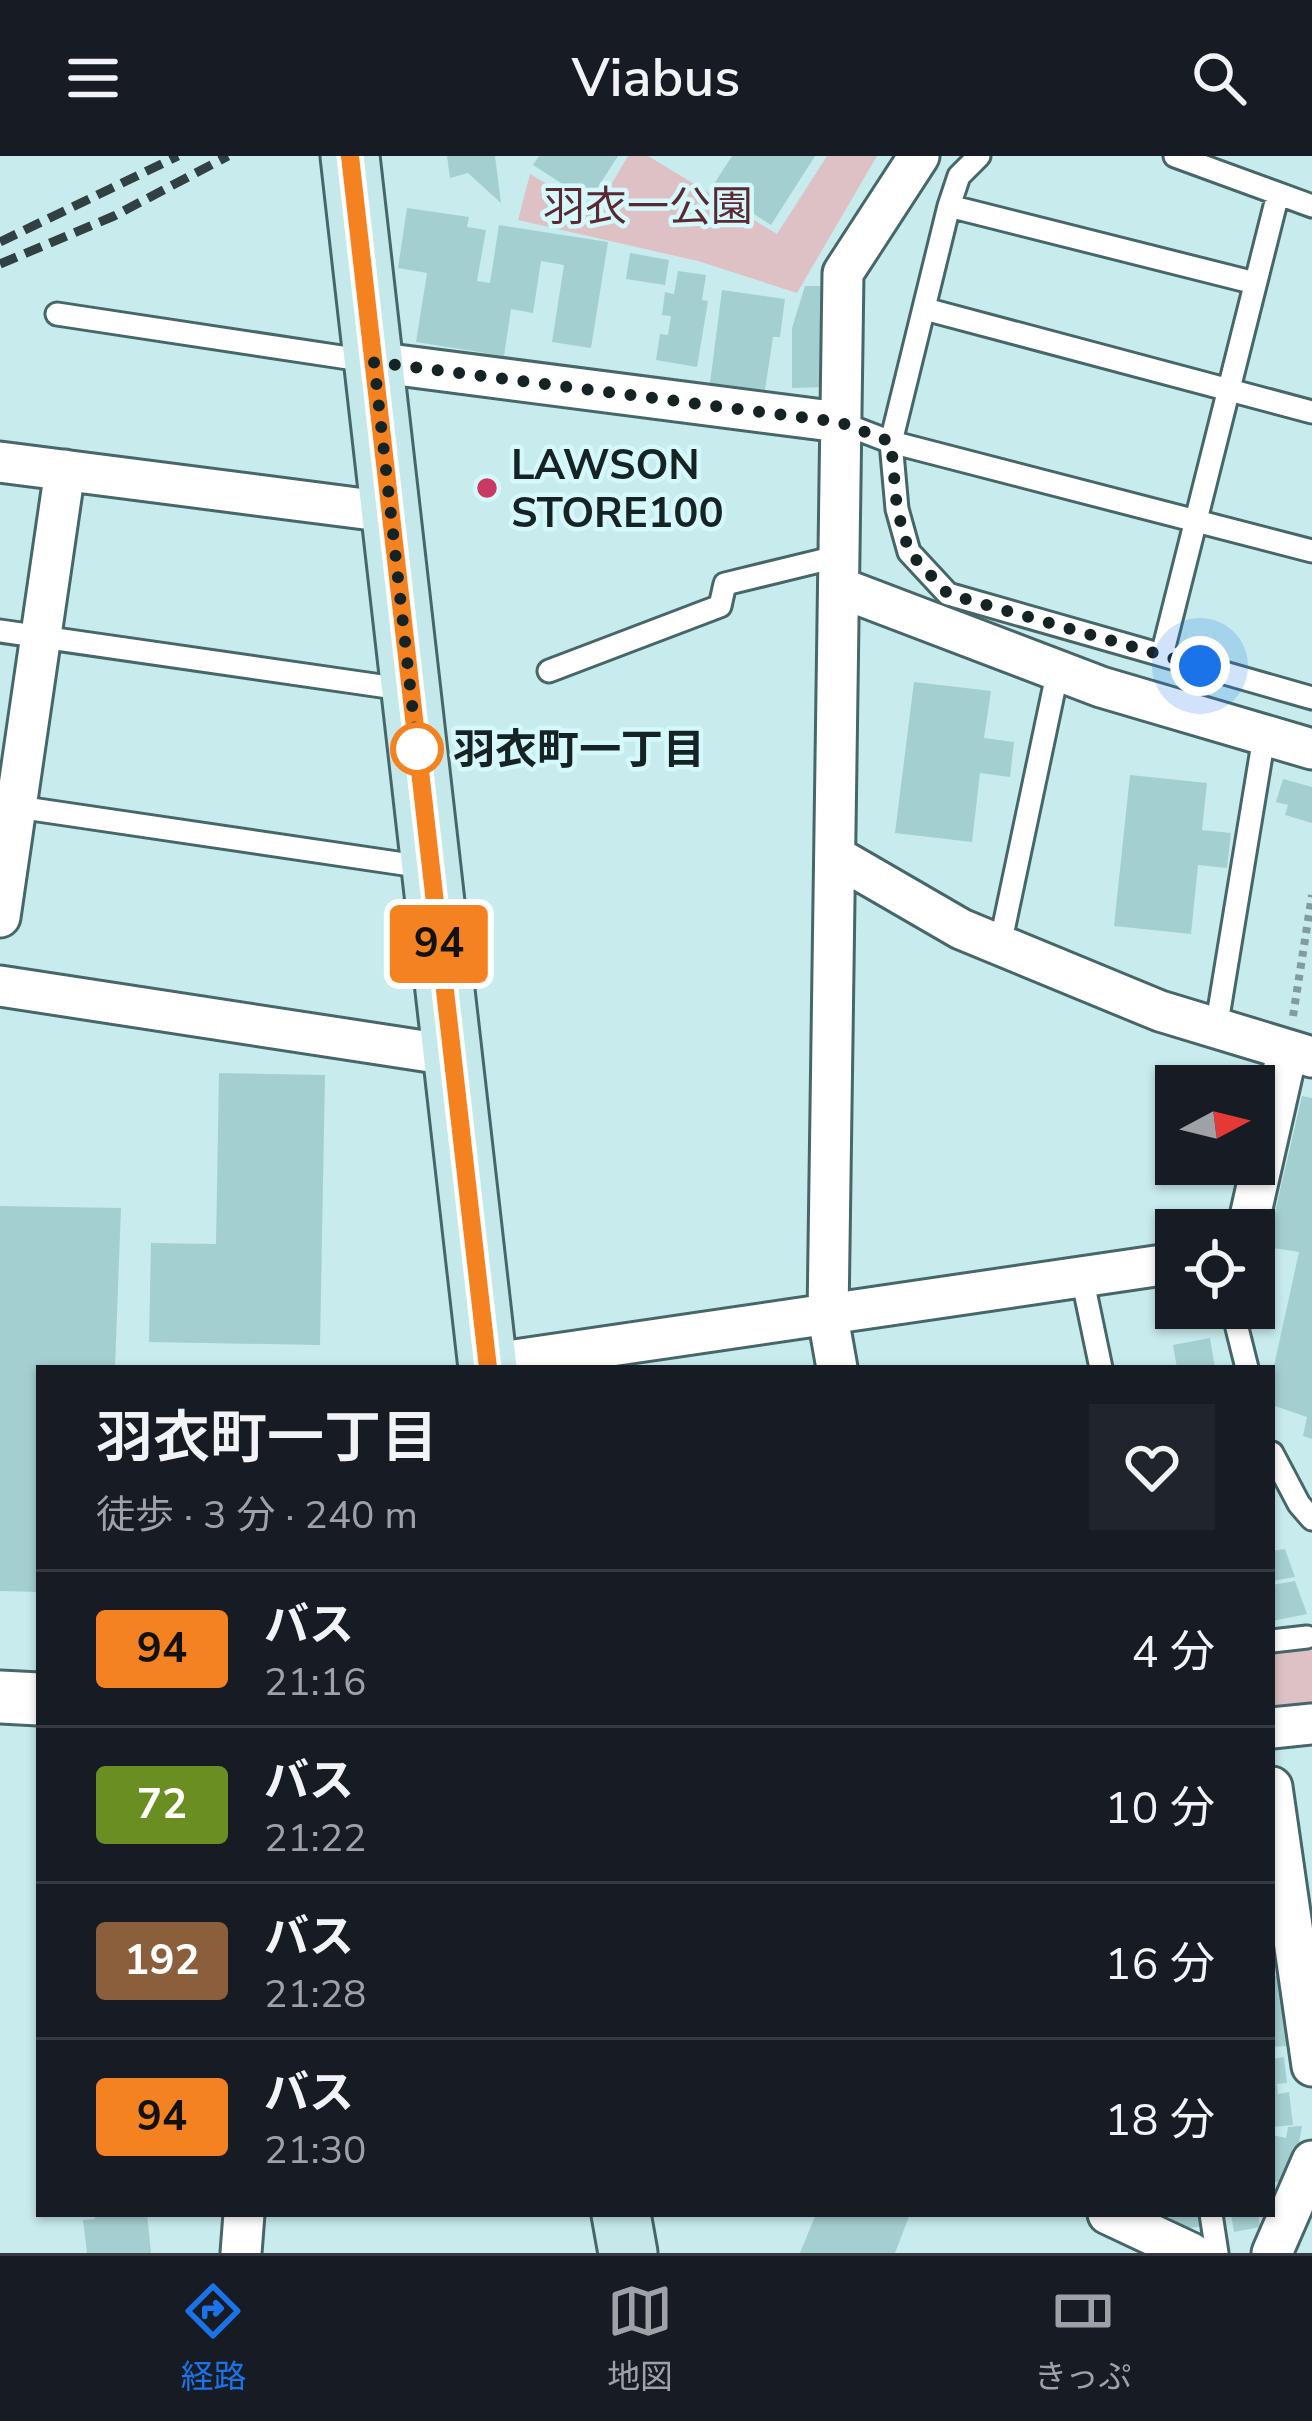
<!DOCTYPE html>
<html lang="ja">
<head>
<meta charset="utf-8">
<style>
	body { margin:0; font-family:"Nunito Sans","Noto Sans JP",sans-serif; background:#20242c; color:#f1f3f6; height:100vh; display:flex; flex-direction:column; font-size:45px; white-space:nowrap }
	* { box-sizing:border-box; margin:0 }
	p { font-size:39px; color:#9ea1a6 }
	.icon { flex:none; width:66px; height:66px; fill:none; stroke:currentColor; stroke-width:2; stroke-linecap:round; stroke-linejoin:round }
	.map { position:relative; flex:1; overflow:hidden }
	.drawer { position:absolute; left:36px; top:1209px; width:1239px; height:852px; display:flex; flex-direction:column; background:#171b24; border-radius:0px; box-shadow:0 3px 9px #0004 }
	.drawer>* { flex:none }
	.badge { padding:0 24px; border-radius:9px; font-size:42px; line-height:78px }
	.needle { width:78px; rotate:83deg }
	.tools { position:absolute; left:1155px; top:909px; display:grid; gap:24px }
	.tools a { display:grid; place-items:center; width:120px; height:120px; border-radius:0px; background:#171b24; box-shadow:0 3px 9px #0004; font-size:60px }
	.you { position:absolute; width:60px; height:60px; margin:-30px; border:9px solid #fff; border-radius:50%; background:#1a73e8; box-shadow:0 0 0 18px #1a73e833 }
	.map>.badge { position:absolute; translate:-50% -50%; box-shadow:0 0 0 6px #fff }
	.round { display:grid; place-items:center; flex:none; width:126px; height:126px; border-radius:0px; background:#20242c }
	.summary { display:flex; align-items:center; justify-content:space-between; height:204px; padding:0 60px }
	h1 { font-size:57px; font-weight:600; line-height:90px }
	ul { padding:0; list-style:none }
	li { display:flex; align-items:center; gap:36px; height:156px; padding:0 60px; border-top:3px solid #363941 }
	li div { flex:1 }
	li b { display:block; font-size:45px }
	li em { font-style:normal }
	li .badge { min-width:132px; font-weight:700; text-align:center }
	header { display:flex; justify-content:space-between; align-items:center; height:156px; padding:0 60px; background:#171b24; font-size:54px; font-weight:600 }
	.menu { display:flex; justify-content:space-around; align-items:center; height:168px; border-top:3px solid #363941; background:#171b24; font-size:33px; color:#9ea1a6 }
	.menu a { display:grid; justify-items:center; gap:6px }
	.menu .on { color:#1a73e8 }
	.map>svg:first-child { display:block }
	.green { fill:#ddc1c5 }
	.building { fill:#a4cfd1 }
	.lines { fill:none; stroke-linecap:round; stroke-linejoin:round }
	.service-casing { stroke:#476668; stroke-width:27 }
	.minor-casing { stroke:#476668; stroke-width:45 }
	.tertiary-casing { stroke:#476668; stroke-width:57 }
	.secondary-casing { stroke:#476668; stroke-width:63 }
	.path { stroke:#829c9d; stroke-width:8; stroke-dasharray:6 6; stroke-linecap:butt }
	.service { stroke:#fff; stroke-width:21 }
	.minor { stroke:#fff; stroke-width:39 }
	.tertiary { stroke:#fff; stroke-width:51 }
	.secondary { stroke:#c5e8ea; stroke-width:57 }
	.rail { stroke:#314143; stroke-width:9; stroke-dasharray:18 9; stroke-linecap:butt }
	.line-casing { stroke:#fff; stroke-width:27 }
	.line { stroke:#f58220; stroke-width:18 }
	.walk { stroke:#162324; stroke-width:12; stroke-dasharray:0 21.6 }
	.poi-dot { fill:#c83a64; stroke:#d5f8fa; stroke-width:4.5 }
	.stop-dot { fill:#fff; stroke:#f58220; stroke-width:6 }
	.labels { text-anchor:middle; stroke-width:9; stroke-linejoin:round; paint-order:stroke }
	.park-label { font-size:42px; fill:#5b2934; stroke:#d5f8fa }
	.poi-label { font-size:42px; font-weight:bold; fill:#162324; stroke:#d5f8fa; text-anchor:start }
	.stop-label { font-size:42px; font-weight:bold; fill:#162324; stroke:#d5f8fa; text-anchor:start }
</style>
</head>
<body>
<header><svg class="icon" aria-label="menu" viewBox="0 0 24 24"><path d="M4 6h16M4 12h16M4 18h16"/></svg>Viabus<svg class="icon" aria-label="search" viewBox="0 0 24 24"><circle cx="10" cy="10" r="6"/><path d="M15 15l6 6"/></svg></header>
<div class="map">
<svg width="1312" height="2097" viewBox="0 0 1312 2097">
	<rect width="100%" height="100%" fill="#c8ebed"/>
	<path class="green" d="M628 0H648L777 78 827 0H877L797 137 698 105 518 64 530 18 595 56Z
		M1312 1491V1556L1272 1562V1495Z"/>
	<path class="building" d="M447 0H495L501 47 468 17 450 22Z
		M539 0H618L589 45 533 9Z
		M732 0H815L771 69 712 31Z
		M407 52 469 61 467 71 486 74 477 125 490 127 499 69 608 86 591 192 552 186 564 109 541 105 533 157 511 153 504 200 416 186 427 117 398 112Z
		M630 97 669 104 665 129 626 123Z
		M678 115 706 119 702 144 708 145 697 211 656 204 660 178 668 179 671 160 662 159 665 136 674 138Z
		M805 130H825V231L792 232V172Z
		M722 134 785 143 780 181H773L765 234 710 227Z
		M914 526 991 535 984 582 1014 586 1010 621 980 617 972 686 895 677Z
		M1130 619 1207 627 1202 674 1231 677 1227 712 1198 709 1191 778 1114 770Z
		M1283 623 1312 631V667L1285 659 1288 649 1276 646Z
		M219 917 325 919 320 1189 149 1186 151 1087 216 1088Z
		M1302 940 1312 942V1283L1303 1280 1307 1261 1272 1249V1219L1299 1096 1267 1091Z
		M0 1050 121 1052 115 1212H39V1436L0 1435Z
		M1210 1182 1215 1212H1177L1173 1189Z
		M1285 1393 1295 1421 1272 1425V1395Z
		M1295 1425 1307 1458 1272 1465V1429Z
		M1272 1820H1280L1287 1890 1272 1891Z
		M1284 1901 1287 1927 1277 1928 1278 1938 1289 1936 1293 1969 1272 1971V1903Z
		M1302 1970 1298 1992 1293 1991 1284 2027 1272 2025V1979L1286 1982 1288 1971Z
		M94 2058H147L151 2097H87L83 2064 95 2063Z
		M816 2058H910L895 2097H800Z
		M1170 2058H1206L1207 2070 1172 2074Z
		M1231 2058H1258L1260 2071 1234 2076Z"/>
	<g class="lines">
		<defs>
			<path id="service" d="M979 0 959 20 949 50 891 286 897 353 909 396 948 438 1312 542
				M1175 0 1312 50
				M949 50 1255 127
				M925 153 1312 256
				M57 158 368 205
				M839 266 891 286 1312 395
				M0 475 409 534
				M1162 499 1278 38
				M549 515 720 450 725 428 840 400
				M11 650 431 712
				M1000 789 1058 514
				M1216 873 1264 581
				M1254 1106 1261 1124 1254 1136
				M1082 1121 1101 1212
				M1232 1152 1247 1212
				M1272 1297 1299 1348 1312 1363
				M1272 1485 1307 1481
				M1211 2058 1217 2097"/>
			<path id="minor" d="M374 206 839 266
				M0 306 388 356
				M841 432 1101 531 1312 593
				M835 700 961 773 1160 855 1312 901
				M0 761 65 314
				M0 830 450 899
				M1247 1074 1287 897
				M488 1208 1176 1107
				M837 1212 828 1161 843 117 919 0
				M1272 1572 1312 1568
				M1272 1631 1312 1910
				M1108 2058 1191 2097
				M241 2097 244 2058
				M1272 2097 1312 2005"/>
			<path id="tertiary" d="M0 1541 39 1543"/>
			<path id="secondary" d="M350 0 488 1212
				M621 2058 628 2097"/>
		</defs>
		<use href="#service" class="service-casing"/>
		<use href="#minor" class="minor-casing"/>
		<use href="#tertiary" class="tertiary-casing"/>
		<use href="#secondary" class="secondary-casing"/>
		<path class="path" d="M1293 860 1312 739"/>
		<use href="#service" class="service"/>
		<use href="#minor" class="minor"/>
		<use href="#tertiary" class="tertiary"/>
		<use href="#secondary" class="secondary"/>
		<path class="rail" d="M0 86 178 0
			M0 108 114 60 228 0"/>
	</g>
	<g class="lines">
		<defs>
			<path id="line" d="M350 0 488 1212"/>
		</defs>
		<use href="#line" class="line-casing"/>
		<use href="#line" class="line"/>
		<path class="walk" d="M417 593 374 206 839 266 891 286 897 353 909 396 948 438 1200 510"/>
	</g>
	<circle class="poi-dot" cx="487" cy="332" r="12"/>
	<circle class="stop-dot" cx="417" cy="593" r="24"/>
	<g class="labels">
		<g class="park-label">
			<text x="648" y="65">羽衣一公園</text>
		</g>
		<g class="poi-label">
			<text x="511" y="323">LAWSON<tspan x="511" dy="48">STORE100</tspan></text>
		</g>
		<g class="stop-label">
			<text x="453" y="608">羽衣町一丁目</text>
		</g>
	</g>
</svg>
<div class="tools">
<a><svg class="needle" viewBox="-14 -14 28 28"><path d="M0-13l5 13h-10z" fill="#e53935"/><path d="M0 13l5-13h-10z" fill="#9ea1a6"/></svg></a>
<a><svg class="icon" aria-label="locate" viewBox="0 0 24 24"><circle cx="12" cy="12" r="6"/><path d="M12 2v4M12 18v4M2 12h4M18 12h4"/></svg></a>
</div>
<div class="you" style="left:1200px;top:510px"></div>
<b class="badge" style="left:439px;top:788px;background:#f58220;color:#111">94</b>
<section class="drawer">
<div class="summary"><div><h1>羽衣町一丁目</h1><p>徒歩 · 3 分 · 240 m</p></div><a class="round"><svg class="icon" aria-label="heart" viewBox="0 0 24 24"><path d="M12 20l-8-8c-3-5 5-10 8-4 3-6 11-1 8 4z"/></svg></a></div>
<ul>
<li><span class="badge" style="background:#f58220;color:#111">94</span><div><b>バス</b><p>21:16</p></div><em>4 分</em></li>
<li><span class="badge" style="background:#6b8e23;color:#fff">72</span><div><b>バス</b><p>21:22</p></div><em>10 分</em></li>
<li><span class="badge" style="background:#8b5e3c;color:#fff">192</span><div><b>バス</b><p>21:28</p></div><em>16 分</em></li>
<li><span class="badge" style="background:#f58220;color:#111">94</span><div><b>バス</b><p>21:30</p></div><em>18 分</em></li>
</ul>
</section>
</div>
<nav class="menu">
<a class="on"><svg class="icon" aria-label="directions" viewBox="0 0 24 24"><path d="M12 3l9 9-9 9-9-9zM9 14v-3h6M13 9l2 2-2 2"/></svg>経路</a>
<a><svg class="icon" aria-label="map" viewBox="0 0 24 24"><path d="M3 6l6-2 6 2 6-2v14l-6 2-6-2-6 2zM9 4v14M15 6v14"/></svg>地図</a>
<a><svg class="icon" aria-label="tickets" viewBox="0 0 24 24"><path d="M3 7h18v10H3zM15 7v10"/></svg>きっぷ</a>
</nav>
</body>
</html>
